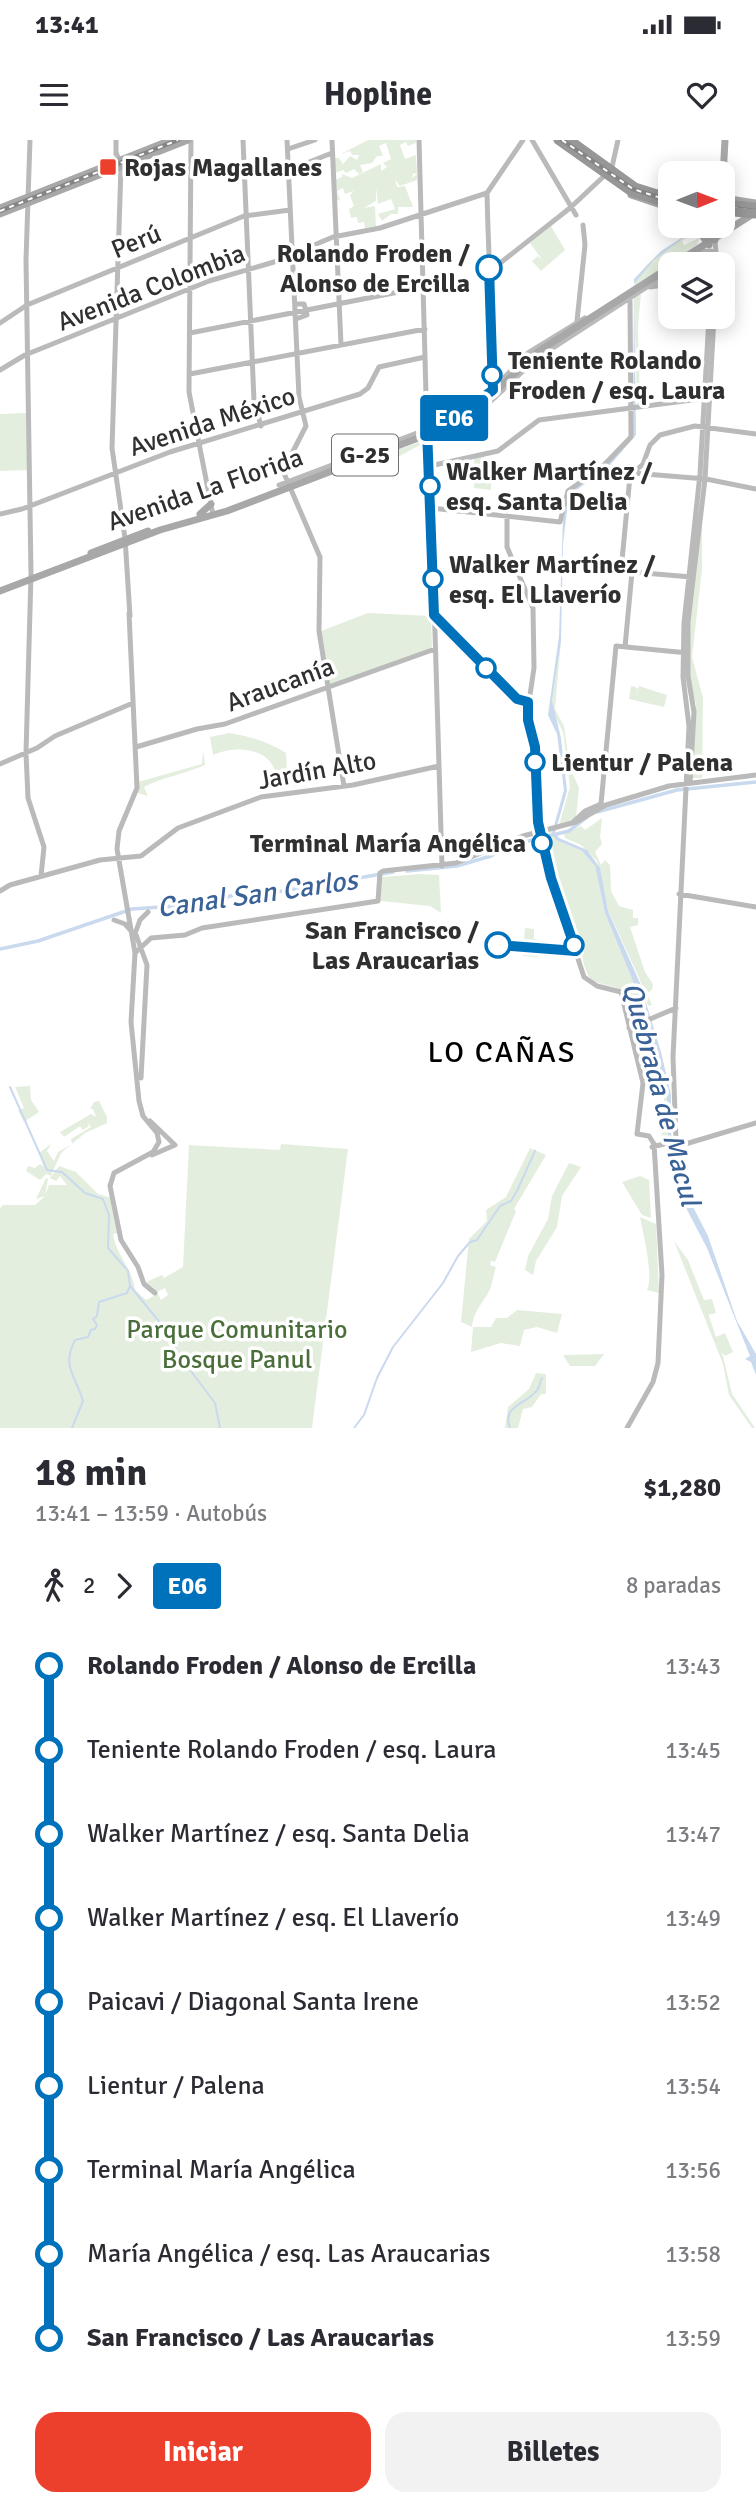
<!DOCTYPE html>
<html lang="es">
<head>
<meta charset="utf-8">
<style>
	body { margin:0; font-family:Signika,sans-serif; background:#f2f2f3; color:#2b2b33; height:100vh; display:flex; flex-direction:column; font-size:26px; white-space:nowrap }
	* { box-sizing:border-box; margin:0 }
	p { font-size:23px; color:#7c7c81 }
	.icon { flex:none; width:38px; height:38px; fill:none; stroke:currentColor; stroke-width:2; stroke-linecap:round; stroke-linejoin:round }
	.map { position:relative; height:1288px; overflow:hidden }
	.drawer { display:flex; flex-direction:column; background:#fff; flex:1 }
	.drawer>* { flex:none }
	.badge { padding:0 14px; border-radius:5px; font-size:24px; line-height:46px }
	.needle { width:46px; rotate:89deg }
	.fabs { position:absolute; left:658px; top:21px; display:grid; gap:14px }
	.fabs a { display:grid; place-items:center; width:77px; height:77px; border-radius:14px; background:#fff; box-shadow:0 4px 18px #0003; font-size:35px }
	.map>.badge { position:absolute; translate:-50% -50%; box-shadow:0 0 0 4px #fff }
	.legs { display:flex; align-items:center; gap:10px; height:77px; padding:0 35px; font-size:23px }
	.legs p { margin-inline-start:auto }
	.headline { display:flex; align-items:center; justify-content:space-between; height:119px; padding:0 35px }
	h1 { font-size:38px; font-weight:700; line-height:52px }
	.primary-button { display:flex; gap:14px; margin-top:auto; padding:14px 35px }
	.primary-button a { flex:1; height:80px; border-radius:21px; background:#ed402c; color:#fff; font-size:28px; font-weight:700; line-height:80px; text-align:center }
	.primary-button a+a { background:#f2f2f3; color:#2b2b33 }
	ul { padding:0 35px; list-style:none }
	li { display:flex; align-items:center; gap:24px; height:84px; font-size:26px }
	li i { display:grid; place-items:center; width:10px; height:100%; margin:0 9px; background:currentColor }
	li i::after { content:''; width:18px; height:18px; margin:-9px; border:5px solid; border-radius:50%; background:#fff }
	li p { margin-inline-start:auto }
	li:first-child i { background:linear-gradient(#0000 50%,currentColor 0) }
	li:last-child i { background:linear-gradient(currentColor 50%,#0000 0) }
	.status { display:flex; justify-content:space-between; align-items:center; height:49px; padding:0 35px; background:#fff; direction:ltr }
	.status svg { height:19px; fill:currentColor }
	header { display:flex; justify-content:space-between; align-items:center; height:91px; padding:0 35px; background:#fff; font-size:32px; font-weight:700 }
	.map>svg:first-child { display:block }
	.green { fill:#e4eede }
	.water { fill:#c9d9ee }
	.lines { fill:none; stroke-linecap:round; stroke-linejoin:round }
	.stream { stroke:#c9d9ee; stroke-width:2 }
	.canal { stroke:#c9d9ee; stroke-width:3.5 }
	.secondary { stroke:#bababa; stroke-width:5 }
	.primary { stroke:#a8a8a8; stroke-width:7 }
	.highway { stroke:#979797; stroke-width:9 }
	.rail-casing { stroke:#858585; stroke-width:4.5 }
	.rail { stroke:#fff; stroke-width:2; stroke-dasharray:5; stroke-linecap:butt }
	.secondary-bridge { stroke:#bababa; stroke-width:5 }
	.highway-bridge { stroke:#979797; stroke-width:9 }
	.line-1-casing { stroke:#fff; stroke-width:16 }
	.line-1 { stroke:#0072bc; stroke-width:10 }
	.poi-dot { fill:#ed402c; stroke:#fff; stroke-width:2.5 }
	.stop-1-dot { fill:#fff; stroke:#0072bc; stroke-width:3.5 }
	.labels { text-anchor:middle; stroke-width:7; stroke-linejoin:round; paint-order:stroke }
	.shield { fill:#fff; stroke:#6e6e6e; stroke-width:2 }
	.shield-label { font-size:24px; font-weight:bold; fill:#303030 }
	.poi-label { font-size:26px; font-weight:bold; fill:#303030; stroke:#fff; text-anchor:start }
	.street-label { font-size:26px; fill:#303030; stroke:#fff }
	.stop-label { font-size:26px; font-weight:bold; fill:#303030; stroke:#fff; text-anchor:start }
	.park-label { font-size:26px; fill:#4a6f3b; stroke:#fff }
	.water-label { font-size:28px; font-style:italic; fill:#3a6297; stroke:#fff }
	.quarter-label { font-size:30px; letter-spacing:2px; fill:#000; stroke:#fff }
</style>
</head>
<body>
<div class="status"><b>13:41</b><svg viewBox="0 0 49 12"><path d="M0 12V9h3v3zM5 12V6h3v6zM10 12V3h3v9zM15 12V0h3v12zM26 1h20v11H26zM47 4h2v5h-2z"/></svg></div>
<header><svg class="icon" aria-label="menu" viewBox="0 0 24 24"><path d="M4 6h16M4 12h16M4 18h16"/></svg>Hopline<svg class="icon" aria-label="heart" viewBox="0 0 24 24"><path d="M12 20l-8-8c-3-5 5-10 8-4 3-6 11-1 8 4z"/></svg></header>
<div class="map">
<svg width="756" height="1288" viewBox="0 0 756 1288">
	<rect width="100%" height="100%" fill="#fff"/>
	<path class="green" d="M368 0H416V3L408 6 406 2 400 5 405 19 416 15 417 33 413 34 412 38 417 34V40L400 46 395 40 397 47 405 46 413 67H398V74H391L382 81 378 74 395 69 391 59 378 64 376 48V61L364 68 375 66 376 86 365 88 364 82 358 83 357 77 351 78 349 69 354 66 350 55 354 51 345 54 343 48 337 51 340 60H336L335 40 342 37V34L352 38 381 24V41V31L387 27 383 23 391 19 386 3 379 6 383 16H377L372 23 360 25 363 32 359 34 354 29 346 33 343 30 335 33 334 18H339L343 24 350 16 357 20 359 15H352L350 11 341 14Z
		M551 86 565 110 541 131 532 121 538 116 543 121 530 103Z
		M695 92 682 101 684 105 699 98 697 105 634 148C637 124 675 103 695 92Z
		M641 154 638 187 640 265 637 266 634 157Z
		M26 273 28 330 0 331V274Z
		M425 300 424 303 394 319 352 332 350 327Z
		M484 316V325L491 326V350L474 348V318Z
		M702 380V429L692 517 703 558 702 638H692L696 564 690 542 689 486Z
		M368 473 431 476 432 508 330 545 321 491Z
		M561 501 555 569 564 586 570 628 579 648 576 677 574 681 559 685 570 647 563 592 553 572 552 561Z
		M631 546 638 548 636 557 639 546 667 555 664 567 629 559Z
		M229 593C249 596 269 602 286 613L287 631H275C267 606 233 606 213 615L210 597Z
		M203 610 205 625C185 634 163 637 144 647L148 656 138 653V642L202 624Z
		M602 678 600 697 602 704 595 712 601 725 605 720 610 725 611 751 619 766 633 770V778H638V785L630 787 645 832 653 844 652 850 647 853 652 865 648 866 640 840 608 770 597 721 581 705 565 698 564 694 581 686 585 690Z
		M552 688 556 700 582 711 595 726 605 773 634 844 655 910 667 958 669 1002 661 1004 664 957 656 927 641 923 622 850C596 839 589 850 582 816L584 812 575 784 569 786 547 710V696H543V690Z
		M421 734 439 735 441 773 430 766 380 761 382 737Z
		M525 788 534 789V799L540 800 537 817 523 816Z
		M30 946 31 960 39 972 24 982 18 970 24 968 15 947Z
		M99 961 107 977V983L85 993 61 1013 51 1036 46 1034 40 1040 26 1031 28 1026 35 1028 40 1024 44 1027 39 1013 51 1004 47 1011 54 1021 58 1012 72 1004 71 999 91 987 87 981 89 986 83 990 80 986 64 997 60 992 91 974 96 977 93 969H90L94 962Z
		M281 1004 348 1009 312 1288H0V1068L3 1065H35L45 1056 36 1059 46 1038 48 1039 45 1055 49 1045H67L60 1036 56 1041 50 1038 59 1026 76 1032 98 1054 112 1058 118 1093 113 1094C116 1115 132 1127 135 1150L146 1160 158 1154 161 1160 168 1155 165 1148 157 1152 146 1142 162 1135 164 1138 183 1127 189 1005 280 1010Z
		M530 1008 546 1015 514 1069 516 1071 495 1122 491 1121 490 1125 496 1127C493 1136 492 1148 487 1155 480 1166 473 1174 472 1187L461 1182 469 1099 487 1081 486 1070 506 1057Z
		M569 1023 581 1027 562 1056 557 1087 536 1121 533 1135 525 1130 528 1116 548 1079 552 1056Z
		M640 1036 649 1040 651 1078 642 1075 622 1042Z
		M640 1077 656 1084 659 1153 647 1150C654 1137 643 1092 640 1077Z
		M674 1101 688 1120 704 1160 712 1159 716 1173 708 1175 706 1167 716 1197 725 1193 733 1212 725 1216 722 1212 732 1254 755 1288H752L729 1255 723 1224Z
		M517 1170 562 1174 557 1193 537 1187 524 1190 520 1206 501 1203 471 1212 473 1187H491L496 1178H507Z
		M604 1214 595 1226H570L563 1215Z
		M536 1233 546 1234V1254H541L532 1267 523 1269 518 1288H505L508 1267 529 1249Z"/>
	<path class="water" d="M694 90 654 120 634 144 636 295 610 325 570 355 568 363 563 404 561 501 552 561 561 598 567 651 555 693 559 698 587 710 600 728 608 771 640 843 661 912 671 955V993L692 1065 708 1096 737 1181 756 1214V1235L751 1222 745 1219 750 1216 707 1108 685 1066 668 998 667 958 655 910 634 844 605 773 595 726 582 711 556 700 552 693 564 650 557 594 548 575 559 496 563 379 571 351 594 336 633 297 634 139 661 111Z"/>
	<g class="lines">
		<path class="stream" d="M10 947 47 1030 62 1032 85 1053 103 1059 109 1075 108 1108 128 1131 130 1146
			M131 1147 166 1190 181 1218
			M184 1222 215 1263 220 1288
			M72 1288 83 1261C76 1236 61 1227 75 1200L88 1197 91 1190 95 1189 97 1185 93 1179 97 1176 99 1162 127 1153 130 1146
			M354 1288 364 1275 377 1238 393 1207 443 1143 458 1116 470 1102 477 1100 500 1066 511 1061 517 1051 535 1011
			M510 1288C501 1264 529 1264 538 1249 540 1245 540 1241 542 1238"/>
		<path class="canal" d="M597 672 677 650 756 642
			M407 731 457 726 491 716 504 707 569 691 587 677
			M0 809 38 801 132 769 205 764 237 754H265L393 732"/>
		<path class="secondary" d="M30 0 26 120 31 434 26 613 28 658 44 707 41 736
			M191 0 189 252 213 375
			M243 0 254 261 261 286
			M287 0 299 257 306 286 283 331 320 417 319 491 344 646
			M332 0 341 205
			M419 0 427 291
			M532 0 576 75
			M288 9 315 0
			M116 12 121 26 112 308 125 398 130 476
			M116 14V0
			M612 27 618 0
			M289 30 332 13
			M487 53 523 0
			M487 53 488 90
			M488 89 494 241 499 243
			M715 101 717 124
			M711 111 713 124
			M683 124 704 111 712 112
			M490 131 570 68 603 37
			M650 147 670 144
			M295 164H304L307 175 296 179
			M577 181 585 105 583 85
			M0 183 27 165 244 76 290 70
			M190 193 424 147
			M0 230 25 215 209 141 274 122 333 97 380 88 487 53
			M190 234 425 189
			M494 248 528 213 585 178
			M464 272 482 260
			M428 295 434 428
			M429 297 477 274 536 219 670 132
			M430 326 498 311 539 280 707 258
			M633 333 706 339 756 349
			M279 345 433 287
			M431 368 560 382 568 351 603 326 631 297 630 158
			M0 374 22 369 170 312 360 254 368 248 379 227 425 217
			M507 376V407L533 468 534 528 527 575 535 607 537 679 551 737 584 837 597 846 621 852 643 943 637 994 649 996 654 1004 662 1135 658 1223 653 1242 627 1288
			M433 425 442 726
			M691 437 621 431 630 336 643 324 650 305 660 295 695 286 756 294
			M129 473 137 648 119 691 117 709 135 813 131 882 139 961 143 976 157 993 159 1002 153 1012 114 1033 110 1046 121 1100 138 1127 144 1144 155 1153
			M434 475 517 559 528 562
			M625 507 632 432
			M136 607 197 589 225 584 435 509
			M0 624 37 608 55 596 133 563
			M690 643 694 572 688 536V482L705 339 714 177
			M572 683 585 671 601 664 616 506 688 513
			M0 751 10 745 100 720 141 716 178 688 261 657 353 645 439 626
			M679 754 756 767
			M114 780 125 784 133 793
			M136 791 140 780 148 772
			M135 792 147 825 141 938
			M135 813 151 798 185 795 202 788 378 761 380 733 383 731 456 723 523 696 576 682 606 665 669 646 756 635
			M629 888 676 868
			M150 981 175 1005 152 1015
			M676 1001 673 917 689 586 683 537 684 483 700 334 709 177
			M676 1001 682 1005 756 983
			M652 1007 676 1001"/>
		<path class="primary" d="M723 37 725 0
			M631 55 670 68
			M723 58 756 63
			M0 68 171 0
			M0 74 188 0
			M695 86 709 105
			M708 86 715 100
			M674 124 753 74
			M433 290 476 269 539 211 670 127
			M200 374 211 364
			M91 413 148 391
			M0 451 160 390 227 371 426 295"/>
		<path class="highway" d="M558 0 633 53 670 64
			M570 0 635 47 670 58
			M723 64 756 67"/>
		<defs>
			<path id="rail" d="M562 0 633 49 670 61
				M723 67 756 71
				M0 71 178 0"/>
		</defs>
		<use href="#rail" class="rail-casing"/>
		<use href="#rail" class="rail"/>
		<path class="secondary-bridge" d="M431 289V294"/>
		<path class="highway-bridge" d="M723 71 756 74"/>
	</g>
	<g class="lines">
		<defs>
			<path id="line-1" d="M489 128 493 250 463 272 427 289 434 475 517 559 528 562V580L535 607 538 682 551 738 576 811 498 805"/>
		</defs>
		<use href="#line-1" class="line-1-casing"/>
		<use href="#line-1" class="line-1"/>
	</g>
	<rect class="poi-dot" x="99" y="18" width="18" height="18" rx="3.5"/>
	<g class="stop-1-dot">
		<circle cx="489" cy="128" r="12"/>
		<circle cx="492" cy="235" r="9"/>
		<circle cx="430" cy="346" r="9"/>
		<circle cx="433" cy="439" r="9"/>
		<circle cx="486" cy="528" r="9"/>
		<circle cx="535" cy="622" r="9"/>
		<circle cx="542" cy="703" r="9"/>
		<circle cx="498" cy="805" r="12"/>
		<circle cx="574" cy="805" r="9"/>
	</g>
	<g class="labels">
		<rect class="shield" x="332" y="294.5" width="66" height="41" rx="5"/>
		<g class="shield-label">
			<text x="365" y="323">G-25</text>
		</g>
		<g class="poi-label">
			<text x="124" y="36">Rojas Magallanes</text>
		</g>
		<g class="street-label">
			<text transform="translate(136 101) rotate(-22)" y="9">Perú</text>
			<text transform="translate(151 147) rotate(-21)" y="9">Avenida Colombia</text>
			<text transform="translate(212 281) rotate(-18)" y="9">Avenida México</text>
			<text transform="translate(205 349) rotate(-19)" y="9">Avenida La Florida</text>
			<text transform="translate(280 544) rotate(-20)" y="9">Araucanía</text>
			<text transform="translate(317 630) rotate(-10)" y="9">Jardín Alto</text>
		</g>
		<g class="stop-label">
			<text x="470" y="122" text-anchor="end">Rolando Froden /<tspan x="470" dy="30">Alonso de Ercilla</tspan></text>
			<text x="508" y="229">Teniente Rolando<tspan x="508" dy="30">Froden / esq. Laura</tspan></text>
			<text x="446" y="340">Walker Martínez /<tspan x="446" dy="30">esq. Santa Delia</tspan></text>
			<text x="449" y="433">Walker Martínez /<tspan x="449" dy="30">esq. El Llaverío</tspan></text>
			<text x="551" y="631">Lientur / Palena</text>
			<text x="526" y="712" text-anchor="end">Terminal María Angélica</text>
			<text x="479" y="799" text-anchor="end">San Francisco /<tspan x="479" dy="30">Las Araucarias</tspan></text>
		</g>
		<g class="park-label">
			<text x="237" y="1198">Parque Comunitario<tspan x="237" dy="30">Bosque Panul</tspan></text>
		</g>
		<g class="water-label">
			<text transform="translate(257 753) rotate(-8)" y="10">Canal San Carlos</text>
			<text transform="translate(662 954) rotate(75)" y="10">Quebrada de Macul</text>
		</g>
		<g class="quarter-label">
			<text x="502" y="922">LO CAÑAS</text>
		</g>
	</g>
</svg>
<div class="fabs">
<a><svg class="needle" viewBox="-14 -14 28 28"><path d="M0-13l5 13h-10z" fill="#e53935"/><path d="M0 13l5-13h-10z" fill="#7c7c81"/></svg></a>
<a><svg class="icon" aria-label="layers" viewBox="0 0 24 24"><path d="M12 4l9 5-9 5-9-5zM3 14l9 5 9-5"/></svg></a>
</div>
<b class="badge" style="left:454px;top:278px;background:#0072bc;color:#fff">E06</b>
</div>
<section class="drawer">
<div class="headline"><div><h1>18 min</h1><p>13:41 – 13:59 · Autobús</p></div><b>$1,280</b></div>
<div class="legs"><svg class="icon" aria-label="walk" viewBox="0 0 24 24"><circle cx="13" cy="4" r="2"/><path d="M13 8l-2 6 4 7M11 14l-3 7M7 12l3-4h3l4 4"/></svg>2<svg class="icon" aria-label="forward" viewBox="0 0 24 24"><path d="M9 5l7 7-7 7"/></svg><b class="badge" style="background:#0072bc;color:#fff">E06</b><p>8 paradas</p></div>
<ul>
<li><i style="color:#0072bc"></i><b>Rolando Froden / Alonso de Ercilla</b><p>13:43</p></li>
<li><i style="color:#0072bc"></i><span>Teniente Rolando Froden / esq. Laura</span><p>13:45</p></li>
<li><i style="color:#0072bc"></i><span>Walker Martínez / esq. Santa Delia</span><p>13:47</p></li>
<li><i style="color:#0072bc"></i><span>Walker Martínez / esq. El Llaverío</span><p>13:49</p></li>
<li><i style="color:#0072bc"></i><span>Paicavi / Diagonal Santa Irene</span><p>13:52</p></li>
<li><i style="color:#0072bc"></i><span>Lientur / Palena</span><p>13:54</p></li>
<li><i style="color:#0072bc"></i><span>Terminal María Angélica</span><p>13:56</p></li>
<li><i style="color:#0072bc"></i><span>María Angélica / esq. Las Araucarias</span><p>13:58</p></li>
<li><i style="color:#0072bc"></i><b>San Francisco / Las Araucarias</b><p>13:59</p></li>
</ul>
<div class="primary-button"><a>Iniciar</a><a>Billetes</a></div>
</section>
</body>
</html>
